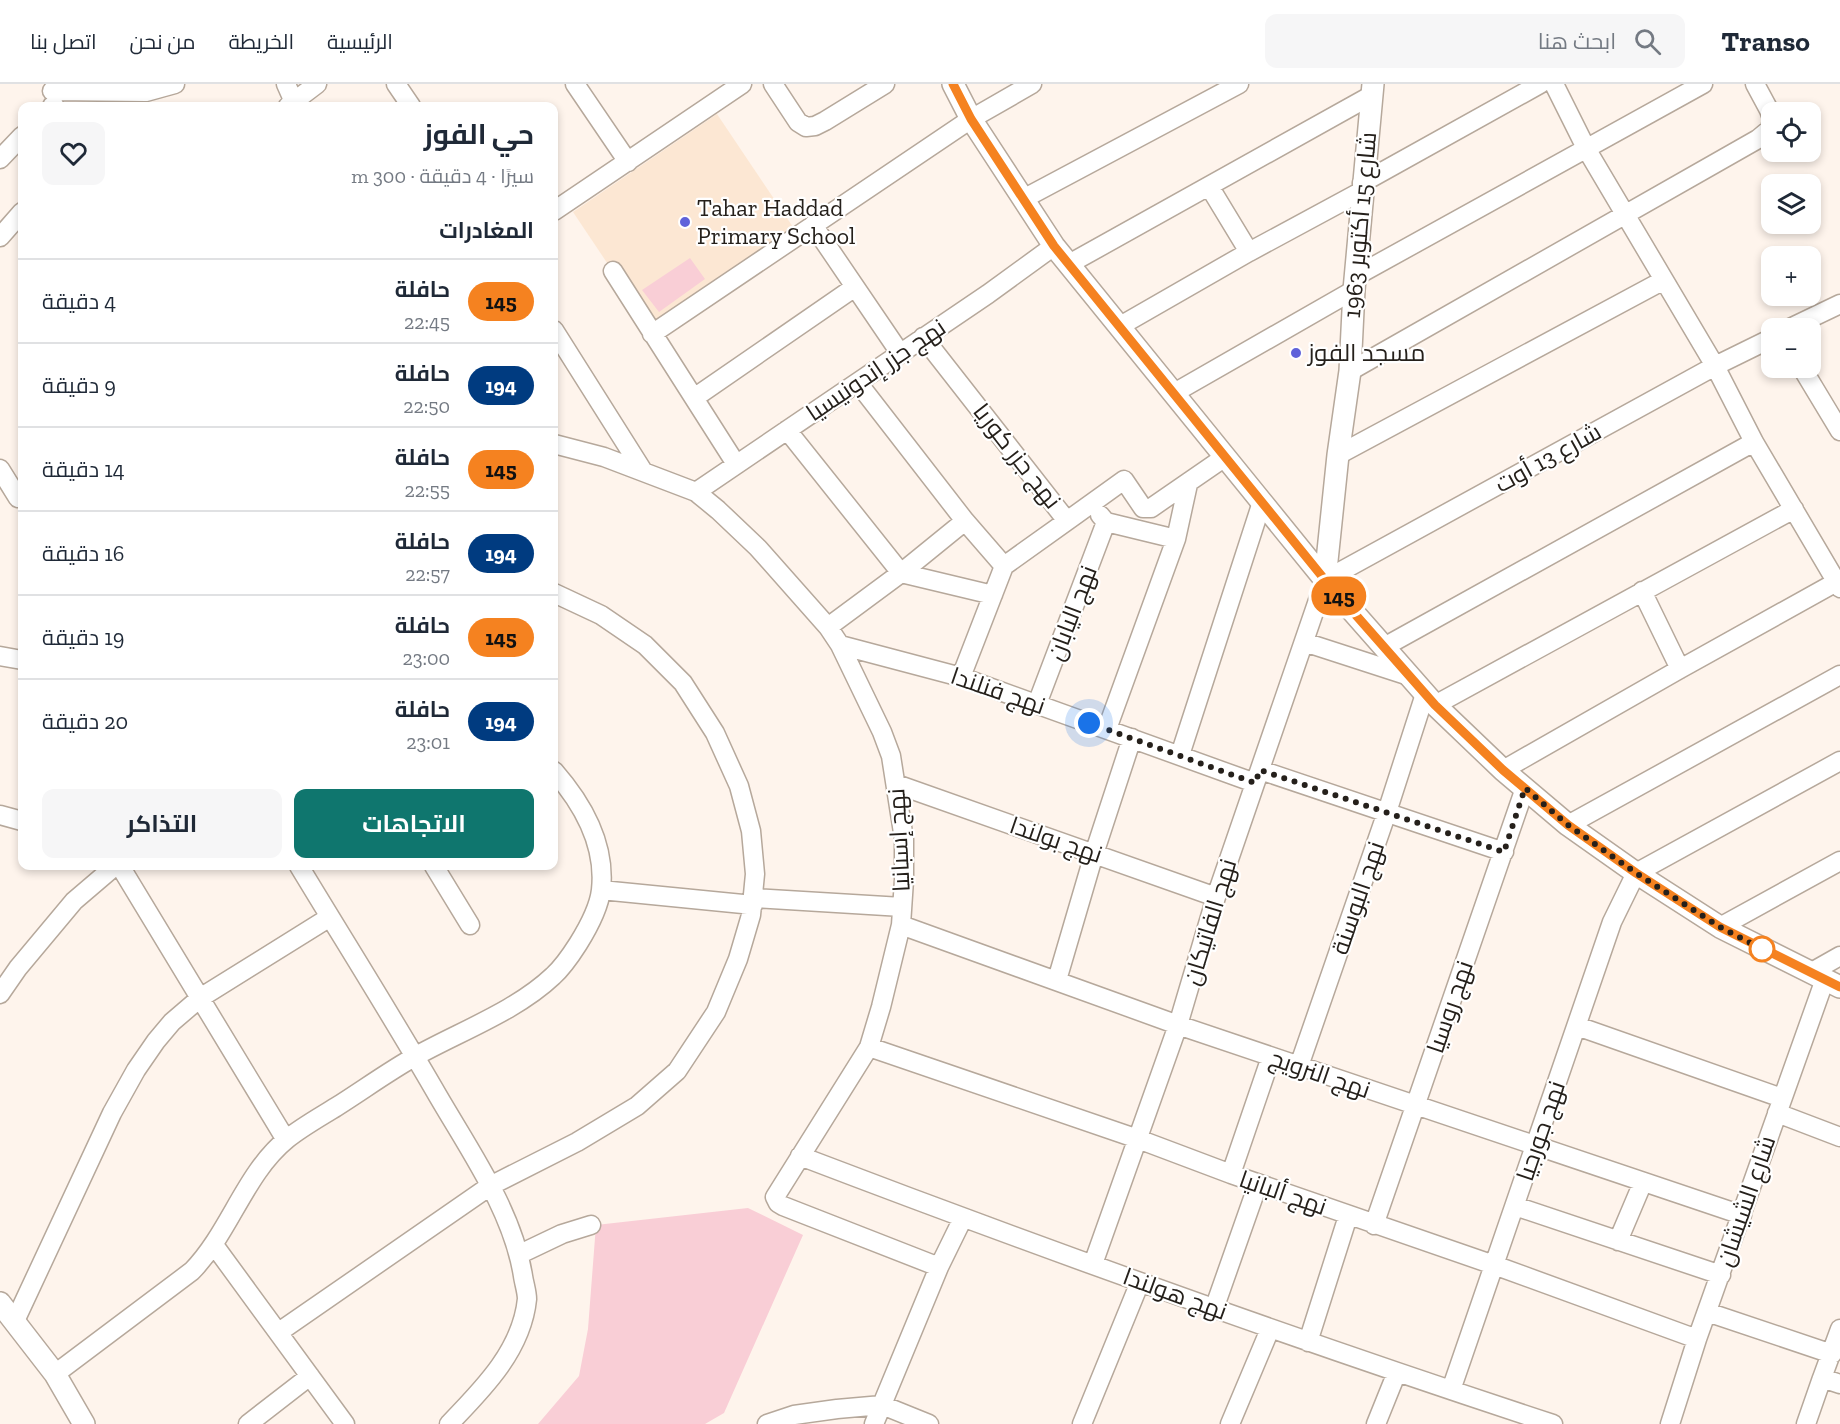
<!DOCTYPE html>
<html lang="ar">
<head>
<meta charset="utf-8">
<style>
	body { margin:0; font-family:"Zilla Slab",Cairo,serif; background:#f6f6f7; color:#1f2937; direction:rtl; height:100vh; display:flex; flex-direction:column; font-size:22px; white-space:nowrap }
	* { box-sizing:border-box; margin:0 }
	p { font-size:20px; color:#747a83 }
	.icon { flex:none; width:33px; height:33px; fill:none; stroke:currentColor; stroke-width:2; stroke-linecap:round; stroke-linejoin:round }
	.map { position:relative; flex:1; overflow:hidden; direction:ltr }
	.drawer { position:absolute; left:18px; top:18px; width:540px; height:768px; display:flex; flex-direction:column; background:#fff; border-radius:12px; box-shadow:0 3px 9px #0003; direction:rtl }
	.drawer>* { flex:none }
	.badge { padding:0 12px; border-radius:20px; font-size:21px; line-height:39px }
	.controls { position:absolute; left:1761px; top:18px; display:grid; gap:12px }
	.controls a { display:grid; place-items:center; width:60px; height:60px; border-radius:12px; background:#fff; box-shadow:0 3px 9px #0003; font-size:30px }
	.you { position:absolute; width:30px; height:30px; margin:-15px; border:4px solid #fff; border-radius:50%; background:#1a73e8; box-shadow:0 0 0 9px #1a73e833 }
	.map>.badge { position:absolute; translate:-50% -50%; box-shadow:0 0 0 3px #fff }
	h2 { padding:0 24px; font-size:22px; line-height:54px }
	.round { display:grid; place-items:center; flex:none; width:63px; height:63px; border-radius:12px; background:#f6f6f7 }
	.headline { display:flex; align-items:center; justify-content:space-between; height:102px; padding:0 24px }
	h1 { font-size:28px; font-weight:700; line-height:45px }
	.button { display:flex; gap:12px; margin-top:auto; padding:12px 24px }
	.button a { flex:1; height:69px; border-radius:12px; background:#0f766e; color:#fff; font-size:24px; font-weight:700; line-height:69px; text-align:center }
	.button a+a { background:#f6f6f7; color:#1f2937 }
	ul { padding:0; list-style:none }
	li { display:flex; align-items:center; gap:18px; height:84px; padding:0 24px; border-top:2px solid #e0e1e3 }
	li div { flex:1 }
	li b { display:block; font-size:22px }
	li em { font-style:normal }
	li .badge { min-width:66px; font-weight:700; text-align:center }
	header { display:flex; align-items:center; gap:36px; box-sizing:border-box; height:84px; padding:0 30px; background:#fff; border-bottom:2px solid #e0e1e3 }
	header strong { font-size:28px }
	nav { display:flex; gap:33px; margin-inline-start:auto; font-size:21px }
	.search { width:420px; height:54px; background:#f6f6f7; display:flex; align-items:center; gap:15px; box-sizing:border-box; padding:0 21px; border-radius:12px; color:#747a83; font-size:22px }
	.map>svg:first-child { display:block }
	.built { fill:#fce7d3 }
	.green { fill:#f9ced6 }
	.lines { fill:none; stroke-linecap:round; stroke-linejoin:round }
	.minor-casing { stroke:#b6a89b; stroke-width:21 }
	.tertiary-casing { stroke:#b6a89b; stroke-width:24 }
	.minor { stroke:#fff; stroke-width:18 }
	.tertiary { stroke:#fff; stroke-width:21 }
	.line-casing { stroke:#fff; stroke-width:14 }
	.line { stroke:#f58220; stroke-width:9 }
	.walk { stroke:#25201b; stroke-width:6; stroke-dasharray:0 10.8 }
	.poi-dot { fill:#5f62da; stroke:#fff; stroke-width:2 }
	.stop-dot { fill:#fff; stroke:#f58220; stroke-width:3 }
	.labels { text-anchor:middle; stroke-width:4.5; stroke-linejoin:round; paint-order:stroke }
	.poi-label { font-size:24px; fill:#25201b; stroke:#fff; text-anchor:start }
	.street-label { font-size:24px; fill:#25201b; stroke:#fff }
</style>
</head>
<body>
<header>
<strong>Transo</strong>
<div class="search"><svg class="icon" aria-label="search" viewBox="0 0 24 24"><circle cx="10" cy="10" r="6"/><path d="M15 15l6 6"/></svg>ابحث هنا</div>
<nav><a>الرئيسية</a><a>الخريطة</a><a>من نحن</a><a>اتصل بنا</a></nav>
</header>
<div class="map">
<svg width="1840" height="1340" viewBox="0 0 1840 1340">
	<rect width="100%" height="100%" fill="#fef4ec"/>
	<path class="built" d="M717 30 797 149 652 246 573 128Z"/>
	<path class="green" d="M690 174 705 195 659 228 642 206Z
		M748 1124 803 1151 724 1329 705 1340H538L579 1292 588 1245 596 1141Z"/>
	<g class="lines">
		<defs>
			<path id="minor" d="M286 0 294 18
				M396 0 411 22
				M575 0 628 78
				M773 0 798 38 806 43 815 42 825 37 885 0
				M1554 0 1587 66 1715 282 1754 358 1840 504
				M1755 0 1769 26 1772 34
				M52 7 146 8 175 0
				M52 22 54 21
				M288 22 317 0
				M0 75 22 52
				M1362 99 1540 0
				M1209 102 1249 168
				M1023 115 1239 0
				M554 127 742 0
				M813 141 900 269
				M0 153 22 128
				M1069 180 1372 11
				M613 187 736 380
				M1356 192 1703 0
				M1120 242 1249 168 1362 107
				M1790 244 1840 220
				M554 246 643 387
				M652 250 971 35 1032 0
				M923 253 1067 437 1124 396 1143 424H1151L1225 373
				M1802 284 1840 347
				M1350 287 1758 55 1770 45 1772 37
				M858 299 965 437 1004 482 1067 437
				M1174 309 1354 206
				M694 314 855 203
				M787 346 901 489 965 437
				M554 360 604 373 696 408 718 426 758 464 828 543 840 561 882 648 891 672 904 755V796L901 841 881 923 869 963 775 1113 778 1119 783 1122 939 1183
				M1338 371 1664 196
				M0 385 18 414
				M696 408 988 210 1054 162
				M1100 431 1106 438 1176 455
				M1642 507 1680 585
				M828 543 901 489 993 511
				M1304 558 1409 592
				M840 561 961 593 1255 699
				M1384 563 1754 358
				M0 572 22 576
				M961 593 1004 482
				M1037 620 1106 438
				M1435 621 1794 425
				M1107 645 1176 455 1188 400
				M1180 671 1262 418
				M1260 686 1504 768
				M1503 686 1680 585 1840 496
				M896 700 1216 813
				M0 731 22 737
				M1568 741 1840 591
				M120 782 286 1056
				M299 782C345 858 393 934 438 1012 470 1067 513 1128 523 1192 524 1199 527 1208 527 1215 522 1266 483 1305 449 1340
				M434 782 470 841
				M601 806 753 821
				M754 814 902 823
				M901 841 1178 941 1742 1131
				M1720 843 1840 777
				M1810 889 1840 872
				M1057 896 1094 770 1132 654
				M0 910 18 884 74 817 115 782
				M1577 942 1782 1014
				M869 963 1138 1055 1231 1090 1494 1181 1697 1255
				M1299 982 1387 728 1425 610
				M1777 1029 1840 1053
				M800 1072C1049 1167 1300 1257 1553 1340
				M1231 1090 1271 973
				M1515 1122 1721 1191
				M1374 1141 1525 704
				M1618 1157 1643 1098
				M214 1161 345 1340
				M520 1170 562 1150 591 1141
				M1093 1180 1178 941 1216 813 1325 496 1715 282 1772 254
				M1214 1225 1258 1100
				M1707 1228 1832 1270
				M15 1237 112 1029 136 986 156 957 172 938 200 914 330 833
				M1840 1245 1822 1294 1840 1300
				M279 1248 490 1102 577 1058 637 1022 677 987 716 928 738 875 751 831 755 790 751 747 739 702 715 649 683 599 645 561 601 531 554 509
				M1308 1258 1348 1132
				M55 1290 192 1187C230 1148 245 1089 287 1055 302 1043 320 1033 336 1023 363 1006 389 987 416 972 461 947 516 927 553 892 563 883 571 871 578 860 588 844 599 824 601 806 606 761 582 719 554 687
				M1451 1306 1612 838 1636 789 1840 677
				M248 1340 310 1292
				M767 1340 794 1331 837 1325 882 1321 929 1340
				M874 1340 939 1183 963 1134
				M1082 1340 1140 1198
				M1230 1340 1270 1245
				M1376 1340 1397 1288
				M1670 1340 1697 1255 1825 895
				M1806 1340 1822 1294"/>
			<path id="tertiary" d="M953 0 971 35 1054 162 1325 496 1435 621 1503 686 1568 741 1636 789 1720 843 1840 903
				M1325 496 1338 371 1350 287 1354 206 1373 0
				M0 1219 55 1290 84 1340"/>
		</defs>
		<use href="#minor" class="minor-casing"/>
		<use href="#tertiary" class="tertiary-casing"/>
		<use href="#minor" class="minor"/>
		<use href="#tertiary" class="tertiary"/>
	</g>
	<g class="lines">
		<defs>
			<path id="line" d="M953 0 971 35 1054 162 1325 496 1435 621 1503 686 1568 741 1636 789 1720 843 1840 903"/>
		</defs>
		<use href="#line" class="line-casing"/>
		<use href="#line" class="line"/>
		<path class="walk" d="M1089 639 1255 699 1260 686 1504 768 1525 704 1568 741 1636 789 1720 843 1762 865"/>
	</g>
	<g class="poi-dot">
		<circle cx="685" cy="138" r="6"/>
		<circle cx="1296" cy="269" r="6"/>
	</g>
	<circle class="stop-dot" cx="1762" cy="865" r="12"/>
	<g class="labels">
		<g class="poi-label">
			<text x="697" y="132">Tahar Haddad<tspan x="697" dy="28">Primary School</tspan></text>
			<text x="1308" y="277">مسجد الفوز</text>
		</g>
		<g class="street-label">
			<text transform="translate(1360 141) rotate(-85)" y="8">شارع 15 أكتوبر 1963</text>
			<text transform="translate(876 286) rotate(-34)" y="8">نهج جزر إندونيسيا</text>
			<text transform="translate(1017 372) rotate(52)" y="8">نهج جزر كوريا</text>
			<text transform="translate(1548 374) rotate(-29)" y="8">شارع 13 أوت</text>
			<text transform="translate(1072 529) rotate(-69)" y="8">نهج اليابان</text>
			<text transform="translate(998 607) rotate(19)" y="8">نهج فنلندا</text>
			<text transform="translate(899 756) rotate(-93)" y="8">نهج إسبانيا</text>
			<text transform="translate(1056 756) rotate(19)" y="8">نهج بولندا</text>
			<text transform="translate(1358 814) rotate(-71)" y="8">نهج البوسنة</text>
			<text transform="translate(1210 838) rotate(-73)" y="8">نهج الفاتيكان</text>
			<text transform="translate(1450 923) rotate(-71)" y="8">نهج روسيا</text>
			<text transform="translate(1320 990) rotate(19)" y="8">نهج النرويج</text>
			<text transform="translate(1541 1047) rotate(-71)" y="8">نهج جورجيا</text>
			<text transform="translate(1283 1109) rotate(19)" y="8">نهج ألبانيا</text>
			<text transform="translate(1746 1117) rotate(-71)" y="8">شارع الشيشان</text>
			<text transform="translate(1175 1210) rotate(20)" y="8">نهج هولندا</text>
		</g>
	</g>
</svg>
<div class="controls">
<a><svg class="icon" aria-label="locate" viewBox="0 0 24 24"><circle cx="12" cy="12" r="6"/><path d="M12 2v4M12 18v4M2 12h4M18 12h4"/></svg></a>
<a><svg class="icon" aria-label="layers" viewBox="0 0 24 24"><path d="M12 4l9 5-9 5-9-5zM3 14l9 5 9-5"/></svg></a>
<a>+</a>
<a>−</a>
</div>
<div class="you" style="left:1089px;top:639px"></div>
<b class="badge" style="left:1339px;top:512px;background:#f58220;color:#111">145</b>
<section class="drawer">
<div class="headline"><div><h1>حي الفوز</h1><p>سيرًا · 4 دقيقة · 300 m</p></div><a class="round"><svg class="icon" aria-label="heart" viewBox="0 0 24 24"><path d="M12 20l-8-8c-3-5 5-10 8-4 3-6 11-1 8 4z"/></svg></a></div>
<h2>المغادرات</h2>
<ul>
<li><span class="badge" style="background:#f58220;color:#111">145</span><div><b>حافلة</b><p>22:45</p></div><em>4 دقيقة</em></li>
<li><span class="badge" style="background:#003b80;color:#fff">194</span><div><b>حافلة</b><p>22:50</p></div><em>9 دقيقة</em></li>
<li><span class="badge" style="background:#f58220;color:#111">145</span><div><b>حافلة</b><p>22:55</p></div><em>14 دقيقة</em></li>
<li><span class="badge" style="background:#003b80;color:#fff">194</span><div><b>حافلة</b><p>22:57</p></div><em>16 دقيقة</em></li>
<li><span class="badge" style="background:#f58220;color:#111">145</span><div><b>حافلة</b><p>23:00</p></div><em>19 دقيقة</em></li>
<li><span class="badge" style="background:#003b80;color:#fff">194</span><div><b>حافلة</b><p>23:01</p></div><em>20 دقيقة</em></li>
</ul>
<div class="button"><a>الاتجاهات</a><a>التذاكر</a></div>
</section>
</div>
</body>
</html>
